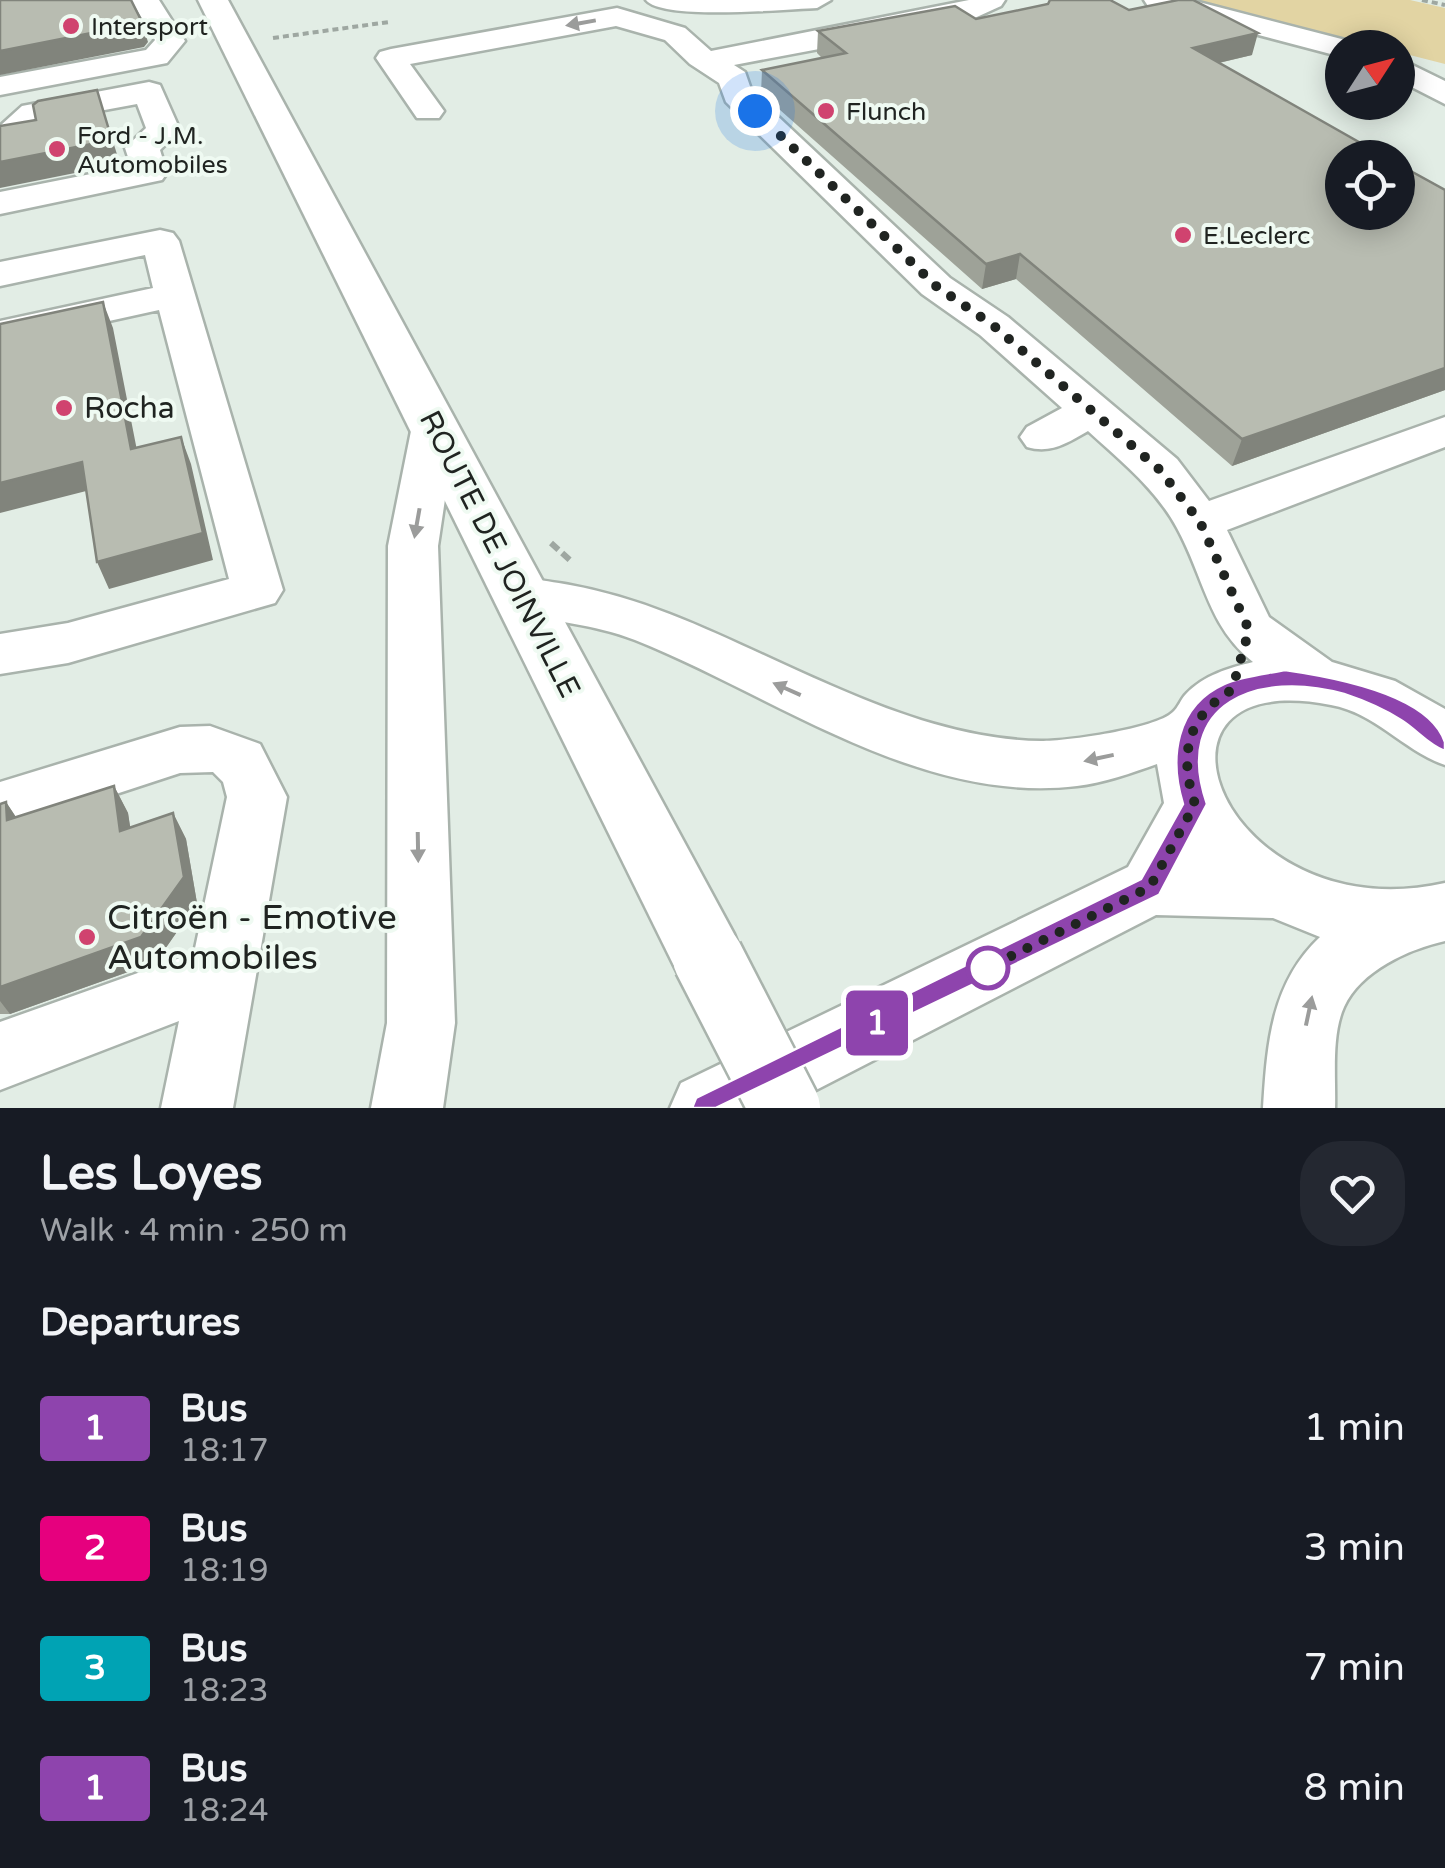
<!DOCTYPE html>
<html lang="en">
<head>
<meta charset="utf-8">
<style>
	body { margin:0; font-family:"Varela Round",sans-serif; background:#242831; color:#f1f3f6; height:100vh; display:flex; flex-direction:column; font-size:38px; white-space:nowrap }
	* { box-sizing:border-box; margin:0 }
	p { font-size:32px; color:#9ea1a6 }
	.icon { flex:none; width:55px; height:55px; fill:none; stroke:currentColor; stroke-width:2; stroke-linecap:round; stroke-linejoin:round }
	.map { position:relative; height:1108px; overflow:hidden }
	.side { display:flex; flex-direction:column; background:#171b24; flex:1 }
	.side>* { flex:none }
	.badge { padding:0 20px; border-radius:8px; font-size:35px; line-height:65px }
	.needle { width:65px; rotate:54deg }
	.controls { position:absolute; left:1325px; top:30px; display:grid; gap:20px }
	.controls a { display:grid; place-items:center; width:90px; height:90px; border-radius:50%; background:#171b24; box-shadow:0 5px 25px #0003; font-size:50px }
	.you { position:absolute; width:50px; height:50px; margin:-25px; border:8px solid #fff; border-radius:50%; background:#1a73e8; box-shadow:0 0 0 15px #1a73e833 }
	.map>.badge { position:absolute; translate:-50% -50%; box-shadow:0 0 0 5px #fff }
	h2 { padding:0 40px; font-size:38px; line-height:90px }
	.round { display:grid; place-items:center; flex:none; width:105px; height:105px; border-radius:40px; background:#242831 }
	.summary { display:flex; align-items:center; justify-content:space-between; height:170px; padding:0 40px }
	h1 { font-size:48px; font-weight:700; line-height:75px }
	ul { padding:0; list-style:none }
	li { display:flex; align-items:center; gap:30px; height:120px; padding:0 40px }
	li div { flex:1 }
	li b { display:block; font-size:38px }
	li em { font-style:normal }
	li .badge { min-width:110px; font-weight:700; text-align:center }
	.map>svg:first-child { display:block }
	.green { fill:#e2d4a3 }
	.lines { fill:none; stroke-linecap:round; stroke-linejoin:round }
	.minor-casing { stroke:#a9b3ac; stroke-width:5 }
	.major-casing { stroke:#a9b3ac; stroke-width:5 }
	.path-far1 { stroke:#9ea7a1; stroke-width:4; stroke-dasharray:6 4; stroke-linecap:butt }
	.path { stroke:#9ea7a1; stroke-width:6; stroke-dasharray:10 5; stroke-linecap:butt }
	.minor { fill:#fff; fill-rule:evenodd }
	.major { fill:#fff; fill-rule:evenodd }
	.major-bridge-casing { stroke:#a9b3ac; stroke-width:75; stroke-linecap:butt }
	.major-bridge { stroke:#fff; stroke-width:70 }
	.wall { fill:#9ea298 }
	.shaded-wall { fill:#81847c }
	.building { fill:#b8bcb1; stroke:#81847c; stroke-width:2.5 }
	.oneway { fill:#9b9c9b }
	.line { fill:#8e44ad; stroke:#fff; stroke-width:2.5 }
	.walk { stroke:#202421; stroke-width:10; stroke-dasharray:0 18 }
	.poi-dot { fill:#d0436f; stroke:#effaf2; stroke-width:4 }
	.stop-dot { fill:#fff; stroke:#8e44ad; stroke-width:5 }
	.labels { text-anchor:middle; stroke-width:8; stroke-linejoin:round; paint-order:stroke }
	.far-poi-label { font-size:25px; fill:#202421; stroke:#effaf2; text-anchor:start }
	.poi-label { font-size:30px; fill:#202421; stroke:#effaf2; text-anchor:start }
	.street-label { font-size:30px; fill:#202421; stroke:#effaf2 }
	.near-poi-label { font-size:35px; fill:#202421; stroke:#effaf2; text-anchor:start }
</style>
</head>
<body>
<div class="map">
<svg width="1445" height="1108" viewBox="0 0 1445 1108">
	<rect width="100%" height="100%" fill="#e2ede5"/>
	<path class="green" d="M1186 0H1410L1445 8V64L1398 52V48L1378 47Z"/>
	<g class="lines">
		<defs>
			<path id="minor" d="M131 0H159L185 41 167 63 0 95V77L146 50 155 40Z
				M646 0H831L817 8C787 9 662 21 646 0Z
				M969 0H1005L1001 6 968 21 734 65 745 72 752 92 950 278 1008 317 1177 459 1209 501 1445 417V447L1227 530 1269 617 1332 662 1395 681 1445 709V765C1404 751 1376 713 1331 705 1119 663 1223 933 1445 883V941C1409 949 1360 971 1344 1007 1331 1036 1336 1078 1335 1108H1263C1267 1044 1271 983 1320 937L1273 918 1156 915 781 1108H670L681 1083 1128 867 1164 803 1157 764C1131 773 1104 783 1077 786 919 805 774 695 635 640 593 623 546 622 503 609L495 596 503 583C526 576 546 581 570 585 664 602 743 648 830 685 896 714 968 740 1041 741 1067 741 1155 729 1173 712 1178 708 1181 699 1186 694 1204 675 1229 668 1253 662 1208 627 1204 577 1177 528 1156 489 1121 461 1088 431 1067 443 1051 454 1027 447L1020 437 1027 427 1062 408 980 335 922 294 726 102 719 83 690 64 665 40 616 26 410 64 444 111 439 118H417L376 58 380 52 391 49 617 8 685 28 711 51Z
				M1144 0H1191L1353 42 1357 48H1342V57L1148 6Z
				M1398 58 1445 81V104L1398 80Z
				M149 82 160 85 180 130 160 150 167 173 162 180 0 214V192L131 166 125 148 146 128 137 104 45 121 19 144 0 148V126L22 106Z
				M160 230 173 233 179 241 283 590 275 603 68 663 0 674V634L68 623 229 579 159 310 0 345V321L153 288 145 255 0 286V262Z
				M434 412 450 416 456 426 438 546 455 1023 443 1108H371L387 1023 388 546 412 426 418 416Z
				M210 726 260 744 287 797 233 1108H161L179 1021 0 1090V1022L194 953 227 797 223 782 213 772 180 773 0 832V782L180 727Z"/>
			<path id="major" d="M198 0H228L734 934 744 958 734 982 708 991 682 982Z"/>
		</defs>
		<use href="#minor" class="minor-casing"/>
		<use href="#major" class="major-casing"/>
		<path class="path-far1" d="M1422 0 1445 5
			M273 38 389 22"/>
		<path class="path" d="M551 543 571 561"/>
		<use href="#minor" class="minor"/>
		<use href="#major" class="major"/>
		<defs>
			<path id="major-bridge" d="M708 958 785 1108"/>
		</defs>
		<use href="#major-bridge" class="major-bridge-casing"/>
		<use href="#major-bridge" class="major-bridge"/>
	</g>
	<path class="wall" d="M1129 10 1252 55 1219 63 1445 190V390L1232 466 1016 279 982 289 761 93 762 70 822 58 817 53 818 31Z
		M114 786 128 813 130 828 173 813 186 839 197 903 156 962 10 1014H0V804L6 802 16 817Z"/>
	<path class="shaded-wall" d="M141 20 148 42 144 47 0 75V51Z
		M1258 33 1252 55 1188 70 1193 48Z
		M97 90 120 164 0 188V162Z
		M1020 254 1016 279 982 289 986 264Z
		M103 302 113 328 142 476 131 449Z
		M1445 368V390L1232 466 1242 439Z
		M181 437 191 464 213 560 109 589 97 562Z
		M82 462 94 489 0 513V483Z
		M114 786 128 813 135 857 120 831Z
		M6 802 23 828 7 820Z
		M173 813 186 839 197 903 156 962 10 1014 0 1001V987Z"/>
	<path class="building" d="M0 0H131L141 20 137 24 0 51Z
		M1050 0H1110L1129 10 1178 0H1193L1258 33 1193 48 1387 158H1342V212H1398V164L1445 190V368L1242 439 1020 254 986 264 762 70 846 53 818 31 955 6 976 19 1048 4Z
		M97 90 112 140 0 162V126L36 120 33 105 38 101Z
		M103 302 131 449 181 437 203 533 97 562 82 462 0 483V324Z
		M114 786 120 831 173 813 184 877 141 937 0 987V804L6 802 7 820Z"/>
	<defs><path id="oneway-solid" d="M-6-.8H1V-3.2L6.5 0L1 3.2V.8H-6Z" transform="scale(2.5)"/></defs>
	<g class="oneway">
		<use href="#oneway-solid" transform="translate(581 23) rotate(170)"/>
		<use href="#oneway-solid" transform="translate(417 523) rotate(100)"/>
		<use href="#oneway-solid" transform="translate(787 689) rotate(-156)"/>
		<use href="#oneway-solid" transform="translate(1099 758) rotate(168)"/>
		<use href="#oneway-solid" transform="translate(418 847) rotate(89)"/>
		<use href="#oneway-solid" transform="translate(1309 1011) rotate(-78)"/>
	</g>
	<path class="line" d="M1285 670C1334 677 1429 694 1445 742V751C1428 745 1416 729 1401 720 1385 710 1362 700 1344 694 1259 670 1172 702 1207 804L1159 895 716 1108H692L696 1098 1141 879 1183 804C1169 759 1175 706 1224 684 1242 676 1265 674 1285 670Z"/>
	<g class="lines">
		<path class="walk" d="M755 111 936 286 994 326 1160 470 1200 522 1249 630 1232 690C1186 717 1179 756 1195 804L1150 887 981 971 988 968"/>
	</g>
	<g class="poi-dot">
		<circle cx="71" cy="26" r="10"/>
		<circle cx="826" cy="111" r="10"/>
		<circle cx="57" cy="149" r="10"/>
		<circle cx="1183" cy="235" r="10"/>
		<circle cx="64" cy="408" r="10"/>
		<circle cx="87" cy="937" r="10"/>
	</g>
	<circle class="stop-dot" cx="988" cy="968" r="20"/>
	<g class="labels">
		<g class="far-poi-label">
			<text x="91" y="35">Intersport</text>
			<text x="846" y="120">Flunch</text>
			<text x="77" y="144">Ford - J.M.<tspan x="77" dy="29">Automobiles</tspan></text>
			<text x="1203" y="244">E.Leclerc</text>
		</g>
		<g class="poi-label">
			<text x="84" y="418">Rocha</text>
		</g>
		<g class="street-label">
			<text transform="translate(500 554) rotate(63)" y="10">ROUTE DE JOINVILLE</text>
		</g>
		<g class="near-poi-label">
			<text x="107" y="929">Citroën - Emotive<tspan x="107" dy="40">Automobiles</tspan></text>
		</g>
	</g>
</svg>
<div class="controls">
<a><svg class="needle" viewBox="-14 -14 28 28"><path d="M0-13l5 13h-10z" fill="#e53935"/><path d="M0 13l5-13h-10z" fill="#9ea1a6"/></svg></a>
<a><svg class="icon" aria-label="locate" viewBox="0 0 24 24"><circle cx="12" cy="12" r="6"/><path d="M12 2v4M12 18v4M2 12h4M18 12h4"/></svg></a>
</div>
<div class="you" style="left:755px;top:111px"></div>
<b class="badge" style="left:877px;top:1023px;background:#8e44ad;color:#fff">1</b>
</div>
<section class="side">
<div class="summary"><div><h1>Les Loyes</h1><p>Walk · 4 min · 250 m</p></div><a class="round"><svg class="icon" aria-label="heart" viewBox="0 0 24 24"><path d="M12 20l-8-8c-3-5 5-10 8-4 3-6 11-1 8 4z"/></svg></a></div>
<h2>Departures</h2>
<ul>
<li><span class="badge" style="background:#8e44ad;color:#fff">1</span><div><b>Bus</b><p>18:17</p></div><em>1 min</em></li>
<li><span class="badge" style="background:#e6007e;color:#fff">2</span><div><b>Bus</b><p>18:19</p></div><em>3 min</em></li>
<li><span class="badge" style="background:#00a3b4;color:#fff">3</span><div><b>Bus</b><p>18:23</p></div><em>7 min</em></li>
<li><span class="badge" style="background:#8e44ad;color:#fff">1</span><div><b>Bus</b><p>18:24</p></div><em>8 min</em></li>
</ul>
</section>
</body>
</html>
